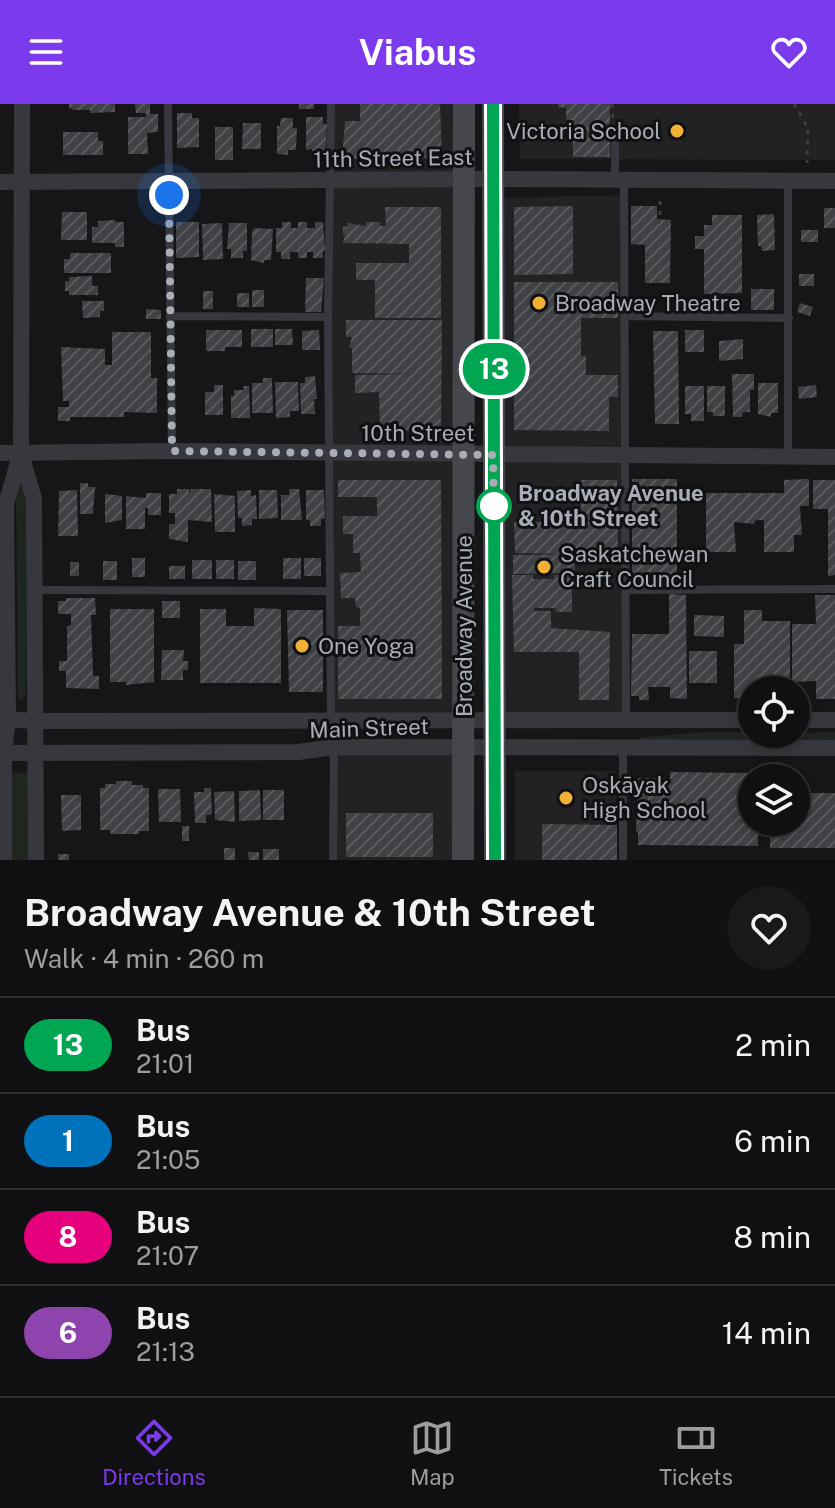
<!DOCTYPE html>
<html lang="en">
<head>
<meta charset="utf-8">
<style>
	body { margin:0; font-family:"Public Sans",sans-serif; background:#19191b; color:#f1f3f6; height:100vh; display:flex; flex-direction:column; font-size:30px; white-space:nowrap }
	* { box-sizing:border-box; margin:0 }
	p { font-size:26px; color:#9c9d9f }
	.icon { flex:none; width:44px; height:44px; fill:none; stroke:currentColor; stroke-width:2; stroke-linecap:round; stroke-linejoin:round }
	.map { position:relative; height:756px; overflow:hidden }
	.side { display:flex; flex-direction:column; background:#101012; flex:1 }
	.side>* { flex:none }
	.badge { padding:0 16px; border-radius:26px; font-size:28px; line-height:52px }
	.fabs { position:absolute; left:738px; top:572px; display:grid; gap:16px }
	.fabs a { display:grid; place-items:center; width:72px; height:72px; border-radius:50%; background:#101012; box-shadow:0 4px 12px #0003,0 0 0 2px #303032; font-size:40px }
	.you { position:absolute; width:40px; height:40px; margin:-20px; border:6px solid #fff; border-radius:50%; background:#1a73e8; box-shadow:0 0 0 12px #1a73e833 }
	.map>.badge { position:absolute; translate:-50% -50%; box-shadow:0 0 0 4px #fff }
	.round { display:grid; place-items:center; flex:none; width:84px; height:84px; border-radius:42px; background:#19191b }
	.headline { display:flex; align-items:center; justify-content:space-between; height:136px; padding:0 24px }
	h1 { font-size:38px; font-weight:700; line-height:60px }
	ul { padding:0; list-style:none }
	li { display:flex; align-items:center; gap:24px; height:96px; padding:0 24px; border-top:2px solid #303032 }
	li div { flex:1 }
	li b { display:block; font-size:30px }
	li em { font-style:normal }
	li .badge { min-width:88px; font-weight:700; text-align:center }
	header { display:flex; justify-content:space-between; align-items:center; height:104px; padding:0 24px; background:#7c3aed; color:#fff; font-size:36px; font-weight:700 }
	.dock { display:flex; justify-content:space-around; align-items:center; height:112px; border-top:2px solid #303032; background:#101012; font-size:22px; color:#9c9d9f }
	.dock a { display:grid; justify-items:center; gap:4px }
	.dock .active { color:#7c3aed }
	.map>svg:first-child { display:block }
	.built { fill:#222225 }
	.grass { fill:#1e261f }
	.building { fill:url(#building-hatch) }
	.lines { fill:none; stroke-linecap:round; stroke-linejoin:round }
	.path { stroke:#3d3f44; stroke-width:3; stroke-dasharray:4 6; stroke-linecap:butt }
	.lane { stroke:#37383d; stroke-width:8 }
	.street { stroke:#37383d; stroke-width:16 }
	.secondary { stroke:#45474d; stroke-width:22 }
	.line-casing { stroke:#fff; stroke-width:18 }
	.line { stroke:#00a651; stroke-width:12 }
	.walk { stroke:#a8adb8; stroke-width:8; stroke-dasharray:0 14.4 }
	.poi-dot { fill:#f2b134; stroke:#111113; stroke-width:3 }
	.stop-dot { fill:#fff; stroke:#00a651; stroke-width:4 }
	.labels { text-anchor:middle; stroke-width:6; stroke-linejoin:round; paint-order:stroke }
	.poi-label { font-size:22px; fill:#a8adb8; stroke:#111113; text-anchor:start }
	.street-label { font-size:22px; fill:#a8adb8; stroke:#111113 }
	.stop-label { font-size:22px; font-weight:bold; fill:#a8adb8; stroke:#111113; text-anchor:start }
</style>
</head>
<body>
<header><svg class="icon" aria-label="menu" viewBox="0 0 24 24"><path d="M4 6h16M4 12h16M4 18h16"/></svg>Viabus<svg class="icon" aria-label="heart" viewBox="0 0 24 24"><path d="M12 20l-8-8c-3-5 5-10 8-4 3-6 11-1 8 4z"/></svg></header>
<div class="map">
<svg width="835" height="756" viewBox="0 0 835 756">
	<defs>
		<pattern id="building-hatch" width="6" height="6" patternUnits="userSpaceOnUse" patternTransform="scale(2)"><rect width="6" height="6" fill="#404145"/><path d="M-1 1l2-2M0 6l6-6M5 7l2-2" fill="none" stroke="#595a5e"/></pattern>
	</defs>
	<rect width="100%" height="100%" fill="#161618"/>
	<path class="built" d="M331 0H464L463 615H331Z
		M519 0H835V56L520 55Z
		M624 91 626 615H495L496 94Z
		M334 643H463V756H333Z
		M515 667H616L617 756H515Z"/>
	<path class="grass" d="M27 376 26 590 24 595 18 596 16 377Z
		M706 628H752V630L835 628V637H635L643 633Z
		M14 668 30 670V756H12V671Z"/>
	<path class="building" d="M69 0H115V8L90 9V6H74L69 4Z
		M135 0H150V10H158V28L147 29 148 50H128V13H146V9H136Z
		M299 0H314V5H299Z
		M360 0H440L442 54 342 55 345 17H360Z
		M558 0H610V53H573L572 16H566V4L558 3Z
		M177 9H192V14H199V43L177 44Z
		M306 13H323V20H327L325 52H312V45L306 46Z
		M281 14H293V24H297L296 46H288V51L277 50V22H280Z
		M243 19H261V45H242Z
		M215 23H233V56H215Z
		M63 28H98V37H103V51H63Z
		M573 102V170L514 171V103Z
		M631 102H657V115L671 116 670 179H645V141L631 140Z
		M385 103H441V214H375V176H356V159H409V140L343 139 345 131H343V123L348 122V119L366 122V118H380V122H386Z
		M824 104H835V124H824Z
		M62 108H87V136H61Z
		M774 110 775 146 762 147 761 142H758L757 111Z
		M712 111H742V189L704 190V145H695V132H704V121H712Z
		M115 116V118H124V143H115V139H92V123H98V117Z
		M176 118H199V153L176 154Z
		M282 118H291V124H298V118H307V124H315V118H323L325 147H323V154H313V148H307V154H298V148H290V155H281V148H276V124H282Z
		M222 119 223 155 203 156 202 120Z
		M229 119H247V147H243V154H231V145H227Z
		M254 124 273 125 271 156H264V159L251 156 252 128Z
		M801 126H818V138H801Z
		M70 149H111V169H64V155H70Z
		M799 170H814V182H799Z
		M92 172V182H98V191H69V187H65V177H69V173Z
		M306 174H324L321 208H305Z
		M514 178H618V214H581V252H586V271H618V293H609V327L514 326Z
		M751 185H774V206H751Z
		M252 186H264V203H252Z
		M203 187H213V205H203Z
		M237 189H249V203H237Z
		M82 197H104V207H100V213L83 214Z
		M800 199 813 203 810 212 797 208Z
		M146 205 161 206V215H146Z
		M346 216H442L441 327 380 326 379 288 355 289V271L417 270 352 269V244H349L352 233H346Z
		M251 225H273V243H251Z
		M275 225H292L293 241H275Z
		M206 226H242V243H225V247H206Z
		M319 226 320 246H302V227Z
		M685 226H704V248H685Z
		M653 227H678L679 320H655Z
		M112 228H151V274H157V309L124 308V313H70V317H58V303H69V297H63L61 243 105 245V261H112Z
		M743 235V255L719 257V237Z
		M732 270H754V286H750V308H743L742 313H733Z
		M315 272 317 295H314L315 310H301L300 279H305V273Z
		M263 274H272L273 309H252V279H263Z
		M275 278H298L299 307H290V313L276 314Z
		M758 279H778V309H771V313L758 310Z
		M214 281H223V311H205V288H214Z
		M816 281 817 293 799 295 798 283Z
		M243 282H249L250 314H231V292H234V286H244Z
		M685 282H704V317H691V310H685Z
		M707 282H725V312H713V308H707Z
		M632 375H677V477H632Z
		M809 375V402H800L802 431H794V448H764V416H756L754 420 734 418 736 448H706V389H784V376Z
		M338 376H441L442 595H338V522H360V504L356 503 355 494H341L340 469 361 468 360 449H353V430H343V412H377V393H338Z
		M581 376H617L618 449H580V457H575V469L513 470V451L574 450 515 449 514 418H581Z
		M813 376H835V471L828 472V405H813Z
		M80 379H88V383H95L93 410H80Z
		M177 385H189V390L191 385H211L212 418 188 416V438L169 435V420H175V409H169V390H177Z
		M289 385H299L302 416H281V391H289Z
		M77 386 78 432H58L59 387Z
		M251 386V392L256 391 257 415H252V421L242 422V414H238L237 387Z
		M259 386H277L278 414 259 415Z
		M306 386H324L325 415H321V422H310V416H306Z
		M146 389H161V411H148V404H145V425H126V392L146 394Z
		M105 390 122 392V416L105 419Z
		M214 390 235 392V428H215Z
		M132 454H145V473H132Z
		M283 454H301V475H283Z
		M304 454H321V472H304Z
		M192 456H212V475H192Z
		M216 456H234V475H216Z
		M103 457H117V476H103Z
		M238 457H256V476H238Z
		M70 458H79V472H70Z
		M169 462H185V475H169Z
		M512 471H533V475H554V471H572V508H556L555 504H534V507H551V524L610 528 609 596H579V548H514Z
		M669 490 686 491 687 595 670 594V583H648L649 596H639V592H631L632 530H669Z
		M815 491H835V595H816V577L792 578V520H816Z
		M66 494H95L96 511H91L93 572H99V585L66 584V567H59V557H67V522L71 521V510H58V497H66Z
		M162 497H180V514H162Z
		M254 504 281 505V579H200V505H226V522H254Z
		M110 505H154V578L126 581V578H110Z
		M287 506H323V588H289Z
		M744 506H762V517H790V586H752V594H734V540H744Z
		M694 511 724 512V533L694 532Z
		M162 546H184L183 557H188V566H183V576H161Z
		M689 547H717V579H689Z
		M670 668 758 669V674H752V718H758V742L638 741V728H636L638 674H670Z
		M116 677H132V681H143V684H149V727H139V730H111L110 726H100V684H105V680H116Z
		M204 684H211L212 708 211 711H206V719H195L194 688H204Z
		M158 685H180L181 718H159Z
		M260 686 261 716 239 717V687Z
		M263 686H284V716H263Z
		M234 687 235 718 215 716 214 688Z
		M796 689H835V744H770V718H796Z
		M61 691H81V726L62 727Z
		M346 709H433V753H346Z
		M542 720 617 721V756H542Z
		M182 722H189V737H182Z
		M224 744H235V756H224Z
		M263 745H279V756H263Z
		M248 748H259V756H249Z
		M58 750H69V756H58Z"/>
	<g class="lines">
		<path class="path" d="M612 0 613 24
			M794 0 808 24 807 59
			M660 97V115"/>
		<path class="lane" d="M168 0 172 347
			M615 36V75
			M624 76 626 615
			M788 77V352
			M170 212 328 213
			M626 212 789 214
			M34 486 329 487
			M627 486 835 485
			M331 615 328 213 331 0
			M333 756 334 643
			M623 756V644"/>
		<path class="street" d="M0 78 494 75 835 77
			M0 349 172 347 835 353
			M21 350 34 395 36 756
			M0 615 34 617 752 616
			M796 616H835
			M0 649 298 648 334 643 835 644
			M4 756V649L8 615 6 400 21 348 22 0"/>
		<path class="secondary" d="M493 0 495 756
			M463 756 464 0"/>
	</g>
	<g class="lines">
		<defs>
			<path id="line" d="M493 0 495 756"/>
		</defs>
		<use href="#line" class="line-casing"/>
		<use href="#line" class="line"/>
		<path class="walk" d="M169 91 172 347 493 351 494 407V402"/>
	</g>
	<g class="poi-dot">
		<circle cx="677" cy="27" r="8"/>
		<circle cx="539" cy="199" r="8"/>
		<circle cx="544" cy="463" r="8"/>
		<circle cx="302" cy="542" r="8"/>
		<circle cx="566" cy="694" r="8"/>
	</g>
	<circle class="stop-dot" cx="494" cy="402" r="16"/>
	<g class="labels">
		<g class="poi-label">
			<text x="661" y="35" text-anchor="end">Victoria School</text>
			<text x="555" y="207">Broadway Theatre</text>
			<text x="560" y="458">Saskatchewan<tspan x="560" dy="25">Craft Council</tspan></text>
			<text x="318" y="550">One Yoga</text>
			<text x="582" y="689">Oskāyak<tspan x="582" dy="25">High School</tspan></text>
		</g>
		<g class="street-label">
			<text transform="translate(393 54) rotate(-1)" y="8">11th Street East</text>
			<text x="418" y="337">10th Street</text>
			<text transform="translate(464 522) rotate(-90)" y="8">Broadway Avenue</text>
			<text transform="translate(369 624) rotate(-2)" y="8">Main Street</text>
		</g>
		<g class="stop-label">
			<text x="518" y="397">Broadway Avenue<tspan x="518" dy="25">&amp; 10th Street</tspan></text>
		</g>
	</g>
</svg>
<div class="fabs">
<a><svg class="icon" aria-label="locate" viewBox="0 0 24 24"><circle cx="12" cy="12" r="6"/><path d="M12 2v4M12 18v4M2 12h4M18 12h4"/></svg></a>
<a><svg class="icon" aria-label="layers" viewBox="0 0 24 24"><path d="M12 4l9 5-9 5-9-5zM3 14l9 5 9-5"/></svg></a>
</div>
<div class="you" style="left:169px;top:91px"></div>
<b class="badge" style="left:494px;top:265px;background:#00a651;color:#fff">13</b>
</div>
<section class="side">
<div class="headline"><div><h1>Broadway Avenue &amp; 10th Street</h1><p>Walk · 4 min · 260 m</p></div><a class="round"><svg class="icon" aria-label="heart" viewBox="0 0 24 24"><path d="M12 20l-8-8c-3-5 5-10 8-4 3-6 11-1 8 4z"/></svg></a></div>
<ul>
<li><span class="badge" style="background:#00a651;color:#fff">13</span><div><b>Bus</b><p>21:01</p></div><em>2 min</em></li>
<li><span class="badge" style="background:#0072bc;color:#fff">1</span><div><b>Bus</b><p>21:05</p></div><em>6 min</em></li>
<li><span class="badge" style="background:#e6007e;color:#fff">8</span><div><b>Bus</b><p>21:07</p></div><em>8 min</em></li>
<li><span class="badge" style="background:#8e44ad;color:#fff">6</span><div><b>Bus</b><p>21:13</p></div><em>14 min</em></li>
</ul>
</section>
<nav class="dock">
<a class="active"><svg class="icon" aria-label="directions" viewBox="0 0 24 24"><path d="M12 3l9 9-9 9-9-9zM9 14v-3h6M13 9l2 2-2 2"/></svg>Directions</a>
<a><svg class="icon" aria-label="map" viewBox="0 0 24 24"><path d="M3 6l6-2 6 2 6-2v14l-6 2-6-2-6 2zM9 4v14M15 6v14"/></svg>Map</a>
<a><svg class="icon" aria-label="tickets" viewBox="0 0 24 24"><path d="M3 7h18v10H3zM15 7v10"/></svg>Tickets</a>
</nav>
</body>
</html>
